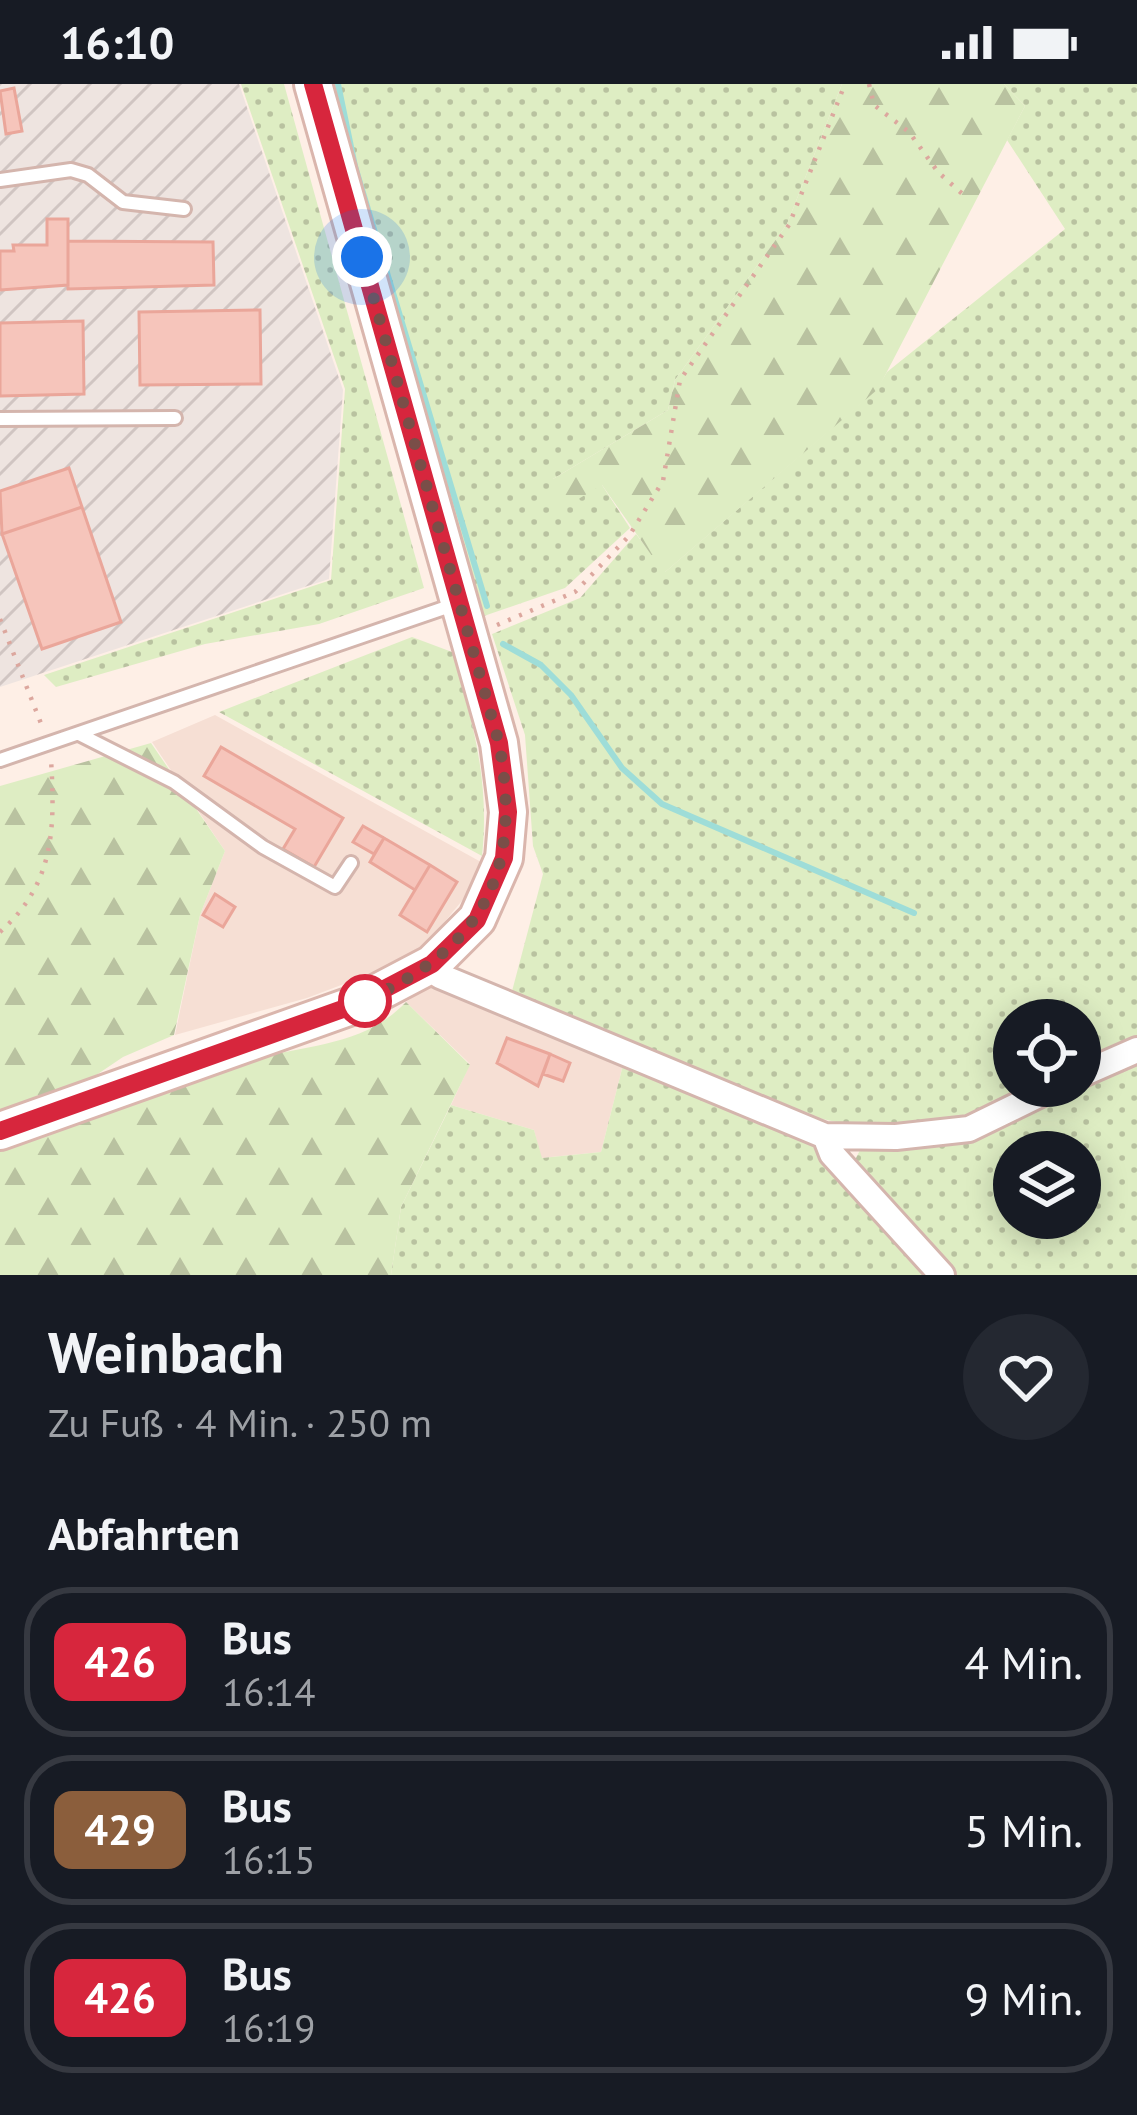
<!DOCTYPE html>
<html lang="de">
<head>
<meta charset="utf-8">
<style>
	body { margin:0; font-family:"PT Sans",sans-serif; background:#242831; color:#f1f3f6; height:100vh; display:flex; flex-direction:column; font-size:45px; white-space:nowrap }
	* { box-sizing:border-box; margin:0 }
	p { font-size:39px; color:#9ea1a6 }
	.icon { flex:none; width:66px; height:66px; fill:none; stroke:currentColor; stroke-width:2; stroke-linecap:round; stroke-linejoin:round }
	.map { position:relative; height:1191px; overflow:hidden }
	.drawer { display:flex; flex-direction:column; background:#171b24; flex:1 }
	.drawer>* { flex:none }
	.badge { padding:0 24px; border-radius:18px; font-size:42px; line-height:78px }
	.buttons { position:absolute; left:993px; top:915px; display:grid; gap:24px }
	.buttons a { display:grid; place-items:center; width:108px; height:108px; border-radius:50%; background:#171b24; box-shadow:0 6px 30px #0003; font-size:60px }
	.you { position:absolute; width:60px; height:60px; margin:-30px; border:9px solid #fff; border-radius:50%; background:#1a73e8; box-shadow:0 0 0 18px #1a73e833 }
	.map>.badge { position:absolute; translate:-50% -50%; box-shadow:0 0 0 6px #fff }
	h2 { padding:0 48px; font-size:45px; line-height:108px }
	.round { display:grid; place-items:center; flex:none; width:126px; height:126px; border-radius:63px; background:#242831 }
	.headline { display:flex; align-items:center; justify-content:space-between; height:204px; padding:0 48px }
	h1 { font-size:57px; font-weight:700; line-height:90px }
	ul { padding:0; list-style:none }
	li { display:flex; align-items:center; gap:36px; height:150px; margin:0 24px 18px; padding:0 24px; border:6px solid #363941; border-radius:48px }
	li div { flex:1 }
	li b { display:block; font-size:45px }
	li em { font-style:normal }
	li .badge { min-width:132px; font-weight:700; text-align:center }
	.status { display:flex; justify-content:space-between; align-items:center; height:84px; padding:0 60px; background:#171b24; direction:ltr }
	.status svg { height:33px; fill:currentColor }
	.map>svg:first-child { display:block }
	.residential { fill:#f6dfd4 }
	.industrial { fill:url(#industrial-furrows) }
	.green { fill:url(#green-dots); fill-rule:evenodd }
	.forest { fill:url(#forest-firs) }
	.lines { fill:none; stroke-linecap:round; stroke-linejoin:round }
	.stream { stroke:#9eddd8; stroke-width:6 }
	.building { fill:#f6c5bb; stroke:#eaa69a; stroke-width:3 }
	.service-casing { stroke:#d4b5ad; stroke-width:18 }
	.minor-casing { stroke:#d4b5ad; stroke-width:30 }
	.secondary-casing { stroke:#dab6ad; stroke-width:42 }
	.path { stroke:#dca79e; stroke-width:4.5; stroke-dasharray:3 9; stroke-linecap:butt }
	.service { stroke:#fff; stroke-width:12 }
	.minor { stroke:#fff; stroke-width:24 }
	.secondary { stroke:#fff; stroke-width:36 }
	.line-casing { stroke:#fff; stroke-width:27 }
	.line { stroke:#d7263d; stroke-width:18 }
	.walk { stroke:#7a4e48; stroke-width:12; stroke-dasharray:0 21.6 }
	.stop-dot { fill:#fff; stroke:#d7263d; stroke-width:6 }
</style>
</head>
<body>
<div class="status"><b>16:10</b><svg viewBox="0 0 49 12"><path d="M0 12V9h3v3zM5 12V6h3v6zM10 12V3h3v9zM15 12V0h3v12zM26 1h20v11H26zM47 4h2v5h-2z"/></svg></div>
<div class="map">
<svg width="1137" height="1191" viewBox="0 0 1137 1191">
	<defs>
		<pattern id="industrial-furrows" width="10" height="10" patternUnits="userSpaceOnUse" patternTransform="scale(3)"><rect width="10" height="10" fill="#eee4e0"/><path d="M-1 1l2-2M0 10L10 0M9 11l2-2" fill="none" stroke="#d0c5c2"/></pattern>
		<pattern id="green-dots" width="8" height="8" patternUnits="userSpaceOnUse" patternTransform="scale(3)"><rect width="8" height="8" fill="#deedc3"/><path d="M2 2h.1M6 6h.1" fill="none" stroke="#b9c2a0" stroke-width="1.8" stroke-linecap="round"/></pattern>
		<pattern id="forest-firs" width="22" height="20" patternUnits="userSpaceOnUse" patternTransform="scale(3)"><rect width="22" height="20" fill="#deedc3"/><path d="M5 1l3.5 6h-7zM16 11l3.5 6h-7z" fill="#b9c2a0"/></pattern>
	</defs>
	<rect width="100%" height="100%" fill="#feefe6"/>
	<path class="residential" d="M215 631 481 778 470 807 428 858 386 884 307 914 175 951 200 831 225 767 152 658Z
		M437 896 625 973 601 1068 541 1074 534 1046 451 1021 470 980 406 918Z"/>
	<path class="industrial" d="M0 0H239L343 306 329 495 0 603Z"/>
	<path class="green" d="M241 0H284L424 504 319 540 205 560 56 603 44 591 331 496 345 305Z
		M322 0H842L787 140 675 296 668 326 553 395 602 401 630 444 565 504 481 533Z
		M1004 0H1137V959L1080 986V936H1014V1002H1047C1021 1014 991 1035 964 1042 835 1071 627 966 511 911L543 790 533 762 525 651 492 550 580 514 636 450 665 488 877 305 887 288 1065 145 1007 56 1025 22Z
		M412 553 452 568C473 637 490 698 482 772L219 628Z
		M1137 970V1191H953L855 1076 862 1062H893L1080 1002ZM1014 1068H1080V1134H1014Z
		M625 973 727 1015 812 1061 926 1191H391L401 1123 451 1021 534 1046 542 1074 601 1068Z"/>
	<path class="forest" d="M842 0H1004L1025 22 878 305 664 489 602 401 558 427 546 415 553 395 668 326 675 296 787 140Z
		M151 659 225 767 200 831 174 951 123 973 86 998 0 1029V702Z
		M406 918 470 981 401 1123 391 1191H0V1065C84 1036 168 998 254 975 310 960 364 962 406 918Z"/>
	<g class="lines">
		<path class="stream" d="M338 0 355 82 487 522
			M503 560 541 581 571 611 622 684 662 720 914 829"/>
	</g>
	<path class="building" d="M14 4 22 47 6 50 0 7Z
		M47 135H68V201L0 206V167H14L13 161H47Z
		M68 157 213 158 214 201 68 205Z
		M260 226 261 300 140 301 139 228Z
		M83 237 84 310 0 312V239Z
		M69 384 82 423 2 450 0 407Z
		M82 423 121 538 42 565 2 450Z
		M221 663 343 734 314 783 283 765 295 745 204 692Z
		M363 742 384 754 374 770 353 758Z
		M384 754 430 781 415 806 370 778Z
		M430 781 457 798 427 848 400 831Z
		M215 810 235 823 223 843 203 831Z
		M507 954 550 970 538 1002 497 979Z
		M550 970 570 979 563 997 543 990Z"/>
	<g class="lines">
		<defs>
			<path id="service" d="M0 96 71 86 88 91 123 118 184 125
				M0 335 175 334
				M79 650 174 698 263 763 335 803 351 779
				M0 676 453 521"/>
			<path id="minor" d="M432 880 440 892 825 1052 832 1070 942 1191
				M1080 991 1137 966
				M825 1052 896 1053 969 1045 1057 1002"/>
			<path id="secondary" d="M0 1047 354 921 432 880 477 835 504 774 508 728 499 659 313 0"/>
		</defs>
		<use href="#service" class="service-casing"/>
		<use href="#minor" class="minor-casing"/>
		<use href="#secondary" class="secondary-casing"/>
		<path class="path" d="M869 0 874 21 909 48 938 88 968 115
			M0 535 42 642
			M497 541 575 508 629 452 663 397 680 296 789 141 845 0
			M0 848C55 799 55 744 51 675"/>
		<use href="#service" class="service"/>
		<use href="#minor" class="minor"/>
		<use href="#secondary" class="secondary"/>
	</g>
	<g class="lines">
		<defs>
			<path id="line" d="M0 1047 354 921 432 880 477 836 504 774 508 728 499 659 313 0"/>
		</defs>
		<use href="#line" class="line-casing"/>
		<use href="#line" class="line"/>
		<path class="walk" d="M362 173 499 659C524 794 480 868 354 921L365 917"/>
	</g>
	<circle class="stop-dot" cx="365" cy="917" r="24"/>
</svg>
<div class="buttons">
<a><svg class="icon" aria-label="locate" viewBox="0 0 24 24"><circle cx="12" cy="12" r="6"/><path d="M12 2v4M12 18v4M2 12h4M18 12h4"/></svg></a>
<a><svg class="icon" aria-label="layers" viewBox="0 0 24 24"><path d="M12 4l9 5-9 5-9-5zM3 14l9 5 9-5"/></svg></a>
</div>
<div class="you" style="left:362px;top:173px"></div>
</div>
<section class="drawer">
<div class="headline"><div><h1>Weinbach</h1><p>Zu Fuß · 4 Min. · 250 m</p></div><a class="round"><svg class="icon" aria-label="heart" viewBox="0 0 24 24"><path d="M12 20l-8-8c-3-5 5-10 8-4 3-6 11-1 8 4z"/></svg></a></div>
<h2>Abfahrten</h2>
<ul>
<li><span class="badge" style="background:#d7263d;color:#fff">426</span><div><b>Bus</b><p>16:14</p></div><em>4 Min.</em></li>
<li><span class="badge" style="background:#8b5e3c;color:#fff">429</span><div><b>Bus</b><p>16:15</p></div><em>5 Min.</em></li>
<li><span class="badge" style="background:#d7263d;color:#fff">426</span><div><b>Bus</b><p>16:19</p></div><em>9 Min.</em></li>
</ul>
</section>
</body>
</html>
